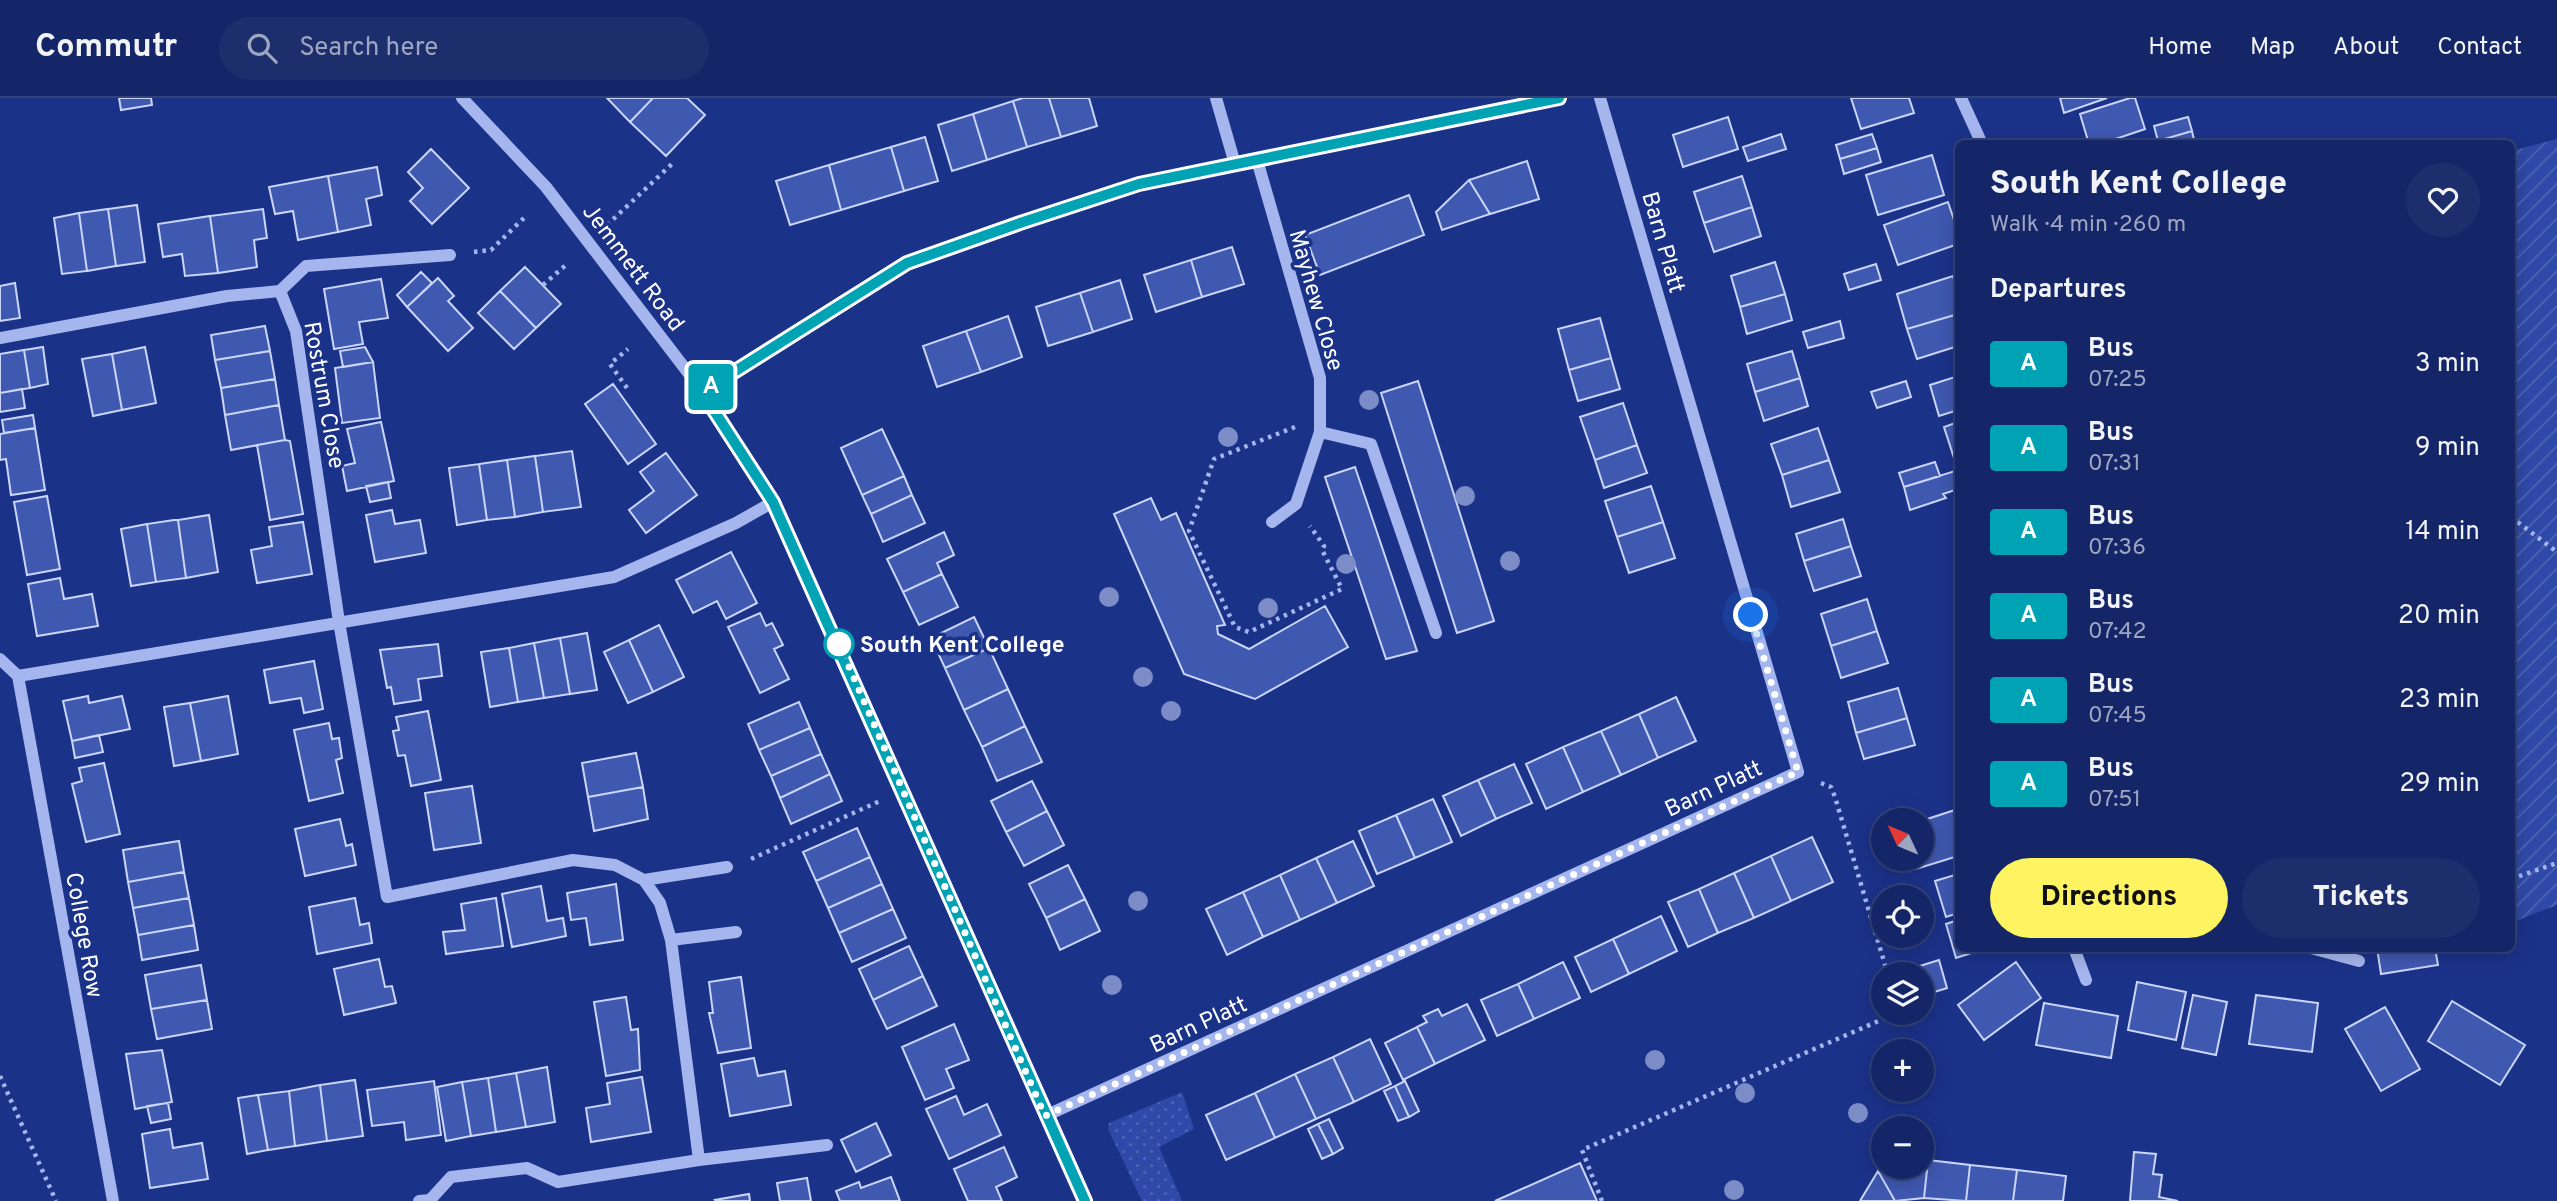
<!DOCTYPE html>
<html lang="en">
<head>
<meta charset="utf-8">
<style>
	body { margin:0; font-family:Overpass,sans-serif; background:#1d2e6d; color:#f1f3f6; height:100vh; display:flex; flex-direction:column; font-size:26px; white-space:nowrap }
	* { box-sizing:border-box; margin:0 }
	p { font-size:23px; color:#9da5c0 }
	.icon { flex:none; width:38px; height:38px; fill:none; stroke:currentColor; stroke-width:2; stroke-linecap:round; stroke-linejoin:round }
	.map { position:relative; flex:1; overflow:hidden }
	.panel { position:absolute; left:1955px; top:42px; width:560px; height:812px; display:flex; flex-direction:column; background:#142667; border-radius:10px; box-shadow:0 4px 18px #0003,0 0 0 2px #33437b }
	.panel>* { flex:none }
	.badge { padding:0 14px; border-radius:5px; font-size:24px; line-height:46px }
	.needle { width:46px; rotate:314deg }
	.buttons { position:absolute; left:1871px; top:710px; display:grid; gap:14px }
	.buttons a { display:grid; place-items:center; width:63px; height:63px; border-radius:50%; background:#142667; box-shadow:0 4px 18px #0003,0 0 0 2px #33437b; font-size:35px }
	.you { position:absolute; width:35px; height:35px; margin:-18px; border:5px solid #fff; border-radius:50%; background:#1a73e8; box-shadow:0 0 0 10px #1a73e833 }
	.map>.badge { position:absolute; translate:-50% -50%; box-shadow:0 0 0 4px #fff }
	h2 { padding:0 35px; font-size:26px; line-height:63px }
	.round { display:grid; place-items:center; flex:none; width:74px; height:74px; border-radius:37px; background:#1d2e6d }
	.head { display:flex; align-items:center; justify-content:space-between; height:119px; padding:0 35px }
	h1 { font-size:33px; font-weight:800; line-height:52px }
	.action { display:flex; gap:14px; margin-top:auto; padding:14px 35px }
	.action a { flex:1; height:80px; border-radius:42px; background:#fef461; color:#111; font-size:28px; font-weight:800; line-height:80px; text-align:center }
	.action a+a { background:#1d2e6d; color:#f1f3f6 }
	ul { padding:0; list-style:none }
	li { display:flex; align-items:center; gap:21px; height:84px; padding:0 35px }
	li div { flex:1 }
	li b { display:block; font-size:26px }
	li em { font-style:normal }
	li .badge { min-width:77px; font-weight:700; text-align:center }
	header { display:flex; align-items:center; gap:42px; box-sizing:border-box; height:98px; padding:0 35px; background:#142667; border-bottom:2px solid #33437b }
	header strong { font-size:33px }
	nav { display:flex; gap:38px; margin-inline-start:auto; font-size:24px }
	.search { width:490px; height:63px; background:#1d2e6d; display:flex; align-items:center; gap:18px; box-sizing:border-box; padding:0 24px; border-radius:38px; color:#9da5c0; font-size:26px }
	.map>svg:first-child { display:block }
	.grass { fill:url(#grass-dots) }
	.garden { fill:url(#garden-furrows) }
	.building { fill:#3f58b0; stroke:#cad5f9; stroke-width:2 }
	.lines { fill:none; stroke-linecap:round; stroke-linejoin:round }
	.path { stroke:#a5b5ed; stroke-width:4.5; stroke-dasharray:3.5 5; stroke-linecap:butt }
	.minor { stroke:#a5b5ed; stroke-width:12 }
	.tree { fill:#7b8cc7 }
	.line-casing { stroke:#fff; stroke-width:16 }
	.line { stroke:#00a3b4; stroke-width:10 }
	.walk { stroke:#fff; stroke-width:7; stroke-dasharray:0 12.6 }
	.stop-dot { fill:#fff; stroke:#00a3b4; stroke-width:3.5 }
	.labels { text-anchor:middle; stroke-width:7; stroke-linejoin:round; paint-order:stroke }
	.street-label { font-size:23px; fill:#fff; stroke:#1b3289 }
	.stop-label { font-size:23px; font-weight:bold; fill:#fff; stroke:#1b3289; text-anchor:start }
</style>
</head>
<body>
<header>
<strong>Commutr</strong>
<div class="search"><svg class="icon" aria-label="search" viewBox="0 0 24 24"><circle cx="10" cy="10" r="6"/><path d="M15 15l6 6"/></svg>Search here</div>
<nav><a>Home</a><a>Map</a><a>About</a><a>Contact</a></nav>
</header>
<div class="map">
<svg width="2557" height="1103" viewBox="0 0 2557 1103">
	<defs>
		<pattern id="grass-dots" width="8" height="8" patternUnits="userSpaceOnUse" patternTransform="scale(1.75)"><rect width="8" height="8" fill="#2e49a7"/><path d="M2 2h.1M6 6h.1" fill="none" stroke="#4d64b4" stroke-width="1.8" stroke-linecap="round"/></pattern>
		<pattern id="garden-furrows" width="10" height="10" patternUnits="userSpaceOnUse" patternTransform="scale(1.75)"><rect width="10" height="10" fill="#2e49a7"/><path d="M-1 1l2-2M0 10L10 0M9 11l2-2" fill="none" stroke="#4d64b4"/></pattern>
	</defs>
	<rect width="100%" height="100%" fill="#1b3289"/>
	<path class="grass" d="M1182 994 1194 1031 1159 1049 1182 1103H1142L1108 1031 1109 1025Z"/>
	<path class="garden" d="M2557 41V807L2511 825V53Z"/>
	<path class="building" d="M119 0H151L152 7 121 12Z
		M607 0H653L630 24Z
		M653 0H687L705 17 666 58 630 24Z
		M1023 0H1049L1061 39 1027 49 1013 3Z
		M1049 0H1089L1097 28 1061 39Z
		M1851 0H1909L1914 15 1861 31Z
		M2060 0H2107L2064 15Z
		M2130 0H2135L2145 31 2101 46H2089L2080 16Z
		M1013 3 1027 49 987 62 973 16Z
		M973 16 987 62 952 73 938 27Z
		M1728 19 1738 51 1683 69 1673 37Z
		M2188 19 2192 33 2158 43 2154 28Z
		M2192 33 2195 46H2159L2158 43Z
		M1781 36 1786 51 1748 63 1743 49Z
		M1872 36 1877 50 1840 61 1836 47Z
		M925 39 938 83 904 93 891 49Z
		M891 49 904 93 841 112 829 67Z
		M1877 50 1881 64 1844 76 1840 61Z
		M431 51 469 90 432 126 410 103 423 90 408 74Z
		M1932 57 1944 97 1878 117 1866 77Z
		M1527 63 1539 101 1490 116 1469 82Z
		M829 67 841 112 790 127 776 83Z
		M377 69 382 97 366 101 371 127 338 134 328 78Z
		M328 78 338 134 298 142 293 113 275 116 269 89Z
		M1742 78 1752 109 1704 125 1694 94Z
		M1469 82 1490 116 1442 132 1436 114Z
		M1409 97 1424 137 1320 177 1305 137Z
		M1948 104 1958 134V146L1898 167 1884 127Z
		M137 107 145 164 116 168 108 111Z
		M1752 109 1761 138 1714 154 1704 125Z
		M108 111 116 168 87 173 79 115Z
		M263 111 267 140 254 142 257 169 218 175 210 118Z
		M79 115 87 173 62 176 54 120Z
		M210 118 218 175 185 178 182 156 163 159 158 126Z
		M1232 149 1244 186 1202 199 1191 162Z
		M1191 162 1202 199 1156 214 1144 177Z
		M1775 164 1785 196 1740 209 1731 178Z
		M1876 166 1881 182 1849 192 1844 176Z
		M525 169 561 206 536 230 500 193Z
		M421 174 432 185 407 209 397 197Z
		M1953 178 1958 196V216L1907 231 1897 196Z
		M438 180 454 198 448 203 473 230 448 253 407 209Z
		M381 181 388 220 359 224 363 246 334 251 324 191Z
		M1120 182 1132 221 1093 234 1080 195Z
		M15 185 20 220 0 223V188Z
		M500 193 536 230 514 251 478 215Z
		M1080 195 1093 234 1048 248 1036 209Z
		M1785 196 1792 222 1747 236 1740 209Z
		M1958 216V248L1917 261 1907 231Z
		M1008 218 1022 259 981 274 966 233Z
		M1600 220 1611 260 1569 272 1558 231Z
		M1840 223 1844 240 1808 250 1803 234Z
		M265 228 270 253 215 262 211 237Z
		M966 233 981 274 937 289 923 248Z
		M43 249 48 286 30 290 24 252Z
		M145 249 156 305 122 312 112 256Z
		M365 249 373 264 343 269 340 253Z
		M24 252 30 290 0 295V256Z
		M270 253 275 281 221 290 215 262Z
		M1792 253 1800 280 1755 294 1747 266Z
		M112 256 122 312 93 318 82 261Z
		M1611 260 1620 291 1578 303 1569 272Z
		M373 264 380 320 342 325 335 270Z
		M1958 278V312L1939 318 1930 287Z
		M1800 280 1808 308 1764 323 1755 294Z
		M275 281 279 307 225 317 221 290Z
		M1418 283 1494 523 1457 535 1381 295Z
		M1906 283 1911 299 1877 310 1871 294Z
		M613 286 656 346 628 366 585 306Z
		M22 291 25 310 0 314V295Z
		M1623 305 1637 347 1595 362 1580 319Z
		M279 307 285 342 231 352 225 317Z
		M33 317 35 330 4 335 2 322Z
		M381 324 394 383 347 393 342 368 355 365 347 331Z
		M1958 324V358L1954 360 1944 329Z
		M35 330 45 392 11 397 6 361 0 362V336Z
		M1818 330 1829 362 1782 377 1771 346Z
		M882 331 904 378 862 397 841 350Z
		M285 342 290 343 303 416 270 422 257 347Z
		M1637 347 1647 375 1604 390 1595 362Z
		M572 353 581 409 543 414 535 358Z
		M666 355 697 397 646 435 629 412 654 393 640 374Z
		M535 358 543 414 515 419 507 362Z
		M507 362 515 419 487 422 479 366Z
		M1829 362 1840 394 1791 409 1782 377Z
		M1935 364 1940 378 1904 389 1899 375Z
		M479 366 487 422 457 427 449 370Z
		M1355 369 1417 553 1386 561 1325 379Z
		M1958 372V391L1943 396 1946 400 1910 412 1904 389Z
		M904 378 912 397 871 416 862 397Z
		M388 384 391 400 370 404 366 388Z
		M1651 388 1663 424 1617 439 1605 403Z
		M912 397 925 425 883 444 871 416Z
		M47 398 60 471 27 477 14 404Z
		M1151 400 1161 422 1176 415 1225 527 1217 528 1218 536 1249 551 1325 508 1348 549 1255 601 1184 576 1114 416Z
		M392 412 395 426 420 422 426 455 375 464 366 417Z
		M209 417 218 474 186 480 178 422Z
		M1843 421 1851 448 1804 463 1796 436Z
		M174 422H178L186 480 156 484 147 426Z
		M303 424 312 476 257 485 251 452 272 448 269 429Z
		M1663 424 1675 460 1629 475 1617 439Z
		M147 426 156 484 131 488 121 431Z
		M944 434 954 457 937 465 942 476 903 494 887 461Z
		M1851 448 1861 478 1814 493 1804 463Z
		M731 454 757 505 726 521 717 503 693 515 676 482Z
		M942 476 958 509 919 527 903 494Z
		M60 480 64 501 92 496 98 528 37 538 28 486Z
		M1867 501 1877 533 1831 548 1821 516Z
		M760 515 766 528 772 525 783 547 774 551 789 581 760 595 728 529Z
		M974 519 989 550 945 570 931 540Z
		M659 527 684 579 653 594 629 542Z
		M1877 533 1888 565 1841 580 1831 548Z
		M587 535 597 592 570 596 560 540Z
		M560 540 570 596 544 600 534 545Z
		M629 542 653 594 628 605 604 554Z
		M534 545 544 600 518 604 509 550Z
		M438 546 442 578 418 581 421 602 394 606 391 589 387 590 380 552Z
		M509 550 518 604 490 609 481 554Z
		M989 550 1008 591 964 612 945 570Z
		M314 563 323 611 304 615 301 600 270 605 264 572Z
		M1898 590 1907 620 1856 635 1848 604Z
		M1008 591 1025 628 982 649 964 612Z
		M88 598 89 605 122 598 130 631 72 643 63 603Z
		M228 598 238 656 201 663 190 605Z
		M1676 599 1696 643 1658 660 1639 616Z
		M799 604 810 630 759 652 748 626Z
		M190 605 201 663 174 668 164 609Z
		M428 613 441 682 411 688 405 657 398 658 393 633 399 632 396 619Z
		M1639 616 1658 660 1621 677 1601 633Z
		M1907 620 1915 647 1864 661 1856 635Z
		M329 625 332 641 339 640 342 660 336 662 343 695 309 703 294 632Z
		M1025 628 1042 664 997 683 982 649Z
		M810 630 821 656 771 678 759 652Z
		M1601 633 1621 677 1583 694 1563 649Z
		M99 637 103 654 75 660 72 643Z
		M1563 649 1583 694 1546 711 1526 666Z
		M636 655 643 689 588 699 582 665Z
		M821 656 830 676 780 700 771 678Z
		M104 665 120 736 86 744 72 686 82 683 79 670Z
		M1514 666 1532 705 1496 721 1478 682Z
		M830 676 842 703 791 726 780 700Z
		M1478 682 1496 721 1461 738 1443 698Z
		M1032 683 1047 713 1006 734 991 703Z
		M472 688 481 745 434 752 425 695Z
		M643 689 648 721 594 733 588 699Z
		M1433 701 1452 744 1415 760 1396 717Z
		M1958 711V758L1916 771 1913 761H1922L1921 723Z
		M1047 713 1064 747 1024 768 1006 734Z
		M1396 717 1415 760 1377 776 1359 733Z
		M340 721 346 748 352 746 356 767 305 778 295 731Z
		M857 730 870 759 816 783 803 754Z
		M1812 739 1833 784 1791 803 1771 758Z
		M179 743 184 774 128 784 123 752Z
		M1353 743 1374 788 1337 805 1316 760Z
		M1771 758 1791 803 1754 820 1734 775Z
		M870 759 882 786 828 810 816 783Z
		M1316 760 1337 805 1300 822 1280 777Z
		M1068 767 1085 801 1046 820 1029 786Z
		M184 774 189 800 133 810 128 784Z
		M1734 775 1754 820 1718 835 1699 791Z
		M1958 776V815L1946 819 1935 783Z
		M1280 777 1300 822 1263 839 1243 794Z
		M616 786 623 842 590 847 586 820 571 822 567 795Z
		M882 786 893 811 839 835 828 810Z
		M541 788 547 823 563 820 566 838 512 849 502 796Z
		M1699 791 1718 835 1688 849 1668 804Z
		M1243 794 1263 839 1227 857 1206 811Z
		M189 800 194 827 138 837 133 810Z
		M355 800 360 827 369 825 372 845 317 856 309 809Z
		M496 800 503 848 446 856 443 834 465 832 461 806Z
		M1085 801 1100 833 1060 852 1046 820Z
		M893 811 906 840 852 864 839 835Z
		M1661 818 1677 853 1629 876 1613 841Z
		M1958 822V850H1987L1956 860 1946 826Z
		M194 827 198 852 142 862 138 837Z
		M1613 841 1629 876 1591 894 1575 859Z
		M909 848 923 878 873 902 859 871Z
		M2377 850H2435L2438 867 2381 876Z
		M379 861 385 889 392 888 396 905 344 917 334 871Z
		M1939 862 1947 890 1922 898V877H1911L1910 871Z
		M1563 864 1580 900 1534 921 1518 886Z
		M2016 864 2041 900 1984 942 1958 907Z
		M201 867 207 902 151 911 145 877Z
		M923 878 937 908 887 931 873 902Z
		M741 879 751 950 718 955 709 915H713L709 884Z
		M2137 884 2186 894 2176 942 2128 932Z
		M1518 886 1534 921 1497 938 1481 902Z
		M2193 897 2227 904 2216 957 2182 950Z
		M2256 897 2318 905 2312 954 2249 946Z
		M626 899 631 932 638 931 640 972 606 978 594 904Z
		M207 902 212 931 157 941 151 911Z
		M2452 903 2525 947 2500 987 2428 943Z
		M2044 905 2118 918 2111 960 2036 947Z
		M1467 906 1485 942 1435 966 1417 929 1427 924 1423 918 1438 911 1442 918Z
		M2385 909 2420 971 2381 993 2345 931Z
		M954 926 969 962 946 971 954 990 925 1002 902 949Z
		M1417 929 1435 966 1403 982 1385 945Z
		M1370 941 1391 986 1354 1004 1333 959Z
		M162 952 172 1004 135 1011 126 956Z
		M1333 959 1354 1004 1316 1021 1295 976Z
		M754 960 758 978 785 973 791 1007 730 1018 721 966Z
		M547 969 555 1024 526 1029 516 975Z
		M516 975 526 1029 496 1034 488 980Z
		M1295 976 1316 1021 1275 1040 1255 995Z
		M642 979 651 1034 591 1044 586 1010 610 1006 607 985Z
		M488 980 496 1034 471 1038 462 984Z
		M355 982 363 1038 327 1043 320 987Z
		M434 983 441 1037 406 1042 404 1024 372 1028 367 992Z
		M1405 983 1419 1013 1409 1019 1395 988Z
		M462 984 471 1038 446 1043 437 989Z
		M320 987 327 1043 295 1048 289 993Z
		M1395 988 1409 1019 1398 1023 1384 993Z
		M289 993 295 1048 268 1052 258 997Z
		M1255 995 1275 1040 1226 1062 1206 1017Z
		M258 997 268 1052 247 1056 238 1000Z
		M956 998 964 1017 987 1006 1001 1037 949 1061 926 1011Z
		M168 1005 171 1021 151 1025 147 1008Z
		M1329 1021 1343 1050 1333 1056 1318 1026Z
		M876 1025 891 1057 856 1074 841 1042Z
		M1318 1026 1333 1056 1322 1061 1308 1031Z
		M170 1031 173 1050 202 1045 208 1081 150 1090 142 1036Z
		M1922 1044 1930 1045 1924 1100 1895 1103 1878 1073 1881 1059 1883 1069H1922Z
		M1004 1049 1017 1079 996 1089 1002 1103H968L954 1071Z
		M2134 1054 2156 1056 2153 1076 2162 1077 2159 1099 2178 1103H2130Z
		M1928 1062 1970 1067 1966 1103 1924 1100Z
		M1580 1065 1597 1103H1495Z
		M1970 1067 2017 1072 2013 1103H1966Z
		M2017 1072 2066 1078 2063 1103H2013Z
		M1878 1073 1895 1103H1860Z
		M891 1079 900 1103H840L836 1093 859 1084 861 1090Z
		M807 1080 811 1103H780L777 1085Z
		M749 1096 750 1103H716L715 1102Z"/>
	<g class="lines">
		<path class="path" d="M607 127 673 65
			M474 154 491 152 526 118
			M543 187 567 166
			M627 290 610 266 628 251
			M1295 329 1214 361 1189 433 1235 529 1249 534 1342 491 1322 452 1324 448 1310 428
			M2511 419 2557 454
			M1821 685 1831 689 1835 699 1888 877
			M751 761 880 703
			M2511 781 2557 765
			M0 978 56 1103
			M1602 1103 1582 1052 1897 915"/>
		<path class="minor" d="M462 0 546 89 703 294 773 404 1085 1103
			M1216 0 1235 66
			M1961 0 1982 46
			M1257 62 1320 280V334L1296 406 1272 424
			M280 193 306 168 450 157
			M0 240 227 198 280 193 296 233 339 524 387 799 573 762 615 767 644 782 660 805 671 842 699 1062
			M703 294 907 165 1020 125 1139 86 1559 0
			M1320 334 1371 346 1436 535
			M0 561 18 578
			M18 578 614 479 736 425 773 404
			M18 578 113 1103
			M644 782 727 769
			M671 842 736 834
			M2074 850 2086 882
			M2311 850 2359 863
			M1045 1018 1798 674 1600 0
			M419 1103 430 1102 451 1079 527 1070 558 1084 699 1062 827 1047"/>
	</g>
	<g class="tree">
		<circle cx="1369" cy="302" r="10"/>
		<circle cx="1228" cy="339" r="10"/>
		<circle cx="1465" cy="398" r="10"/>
		<circle cx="1510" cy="463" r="10"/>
		<circle cx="1346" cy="466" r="10"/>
		<circle cx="1109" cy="499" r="10"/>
		<circle cx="1268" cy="510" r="10"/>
		<circle cx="1143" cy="579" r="10"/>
		<circle cx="1171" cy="613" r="10"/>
		<circle cx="1138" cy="803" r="10"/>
		<circle cx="1112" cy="887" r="10"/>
		<circle cx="1655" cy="962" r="10"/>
		<circle cx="1745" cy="995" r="10"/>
		<circle cx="1858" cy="1015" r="10"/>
		<circle cx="1734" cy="1092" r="10"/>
	</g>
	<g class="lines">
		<defs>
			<path id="line" d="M1085 1103 773 404 702 294 907 165 1020 125 1139 86 1559 0"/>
		</defs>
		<use href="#line" class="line-casing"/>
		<use href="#line" class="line"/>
		<path class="walk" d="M839 546 1045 1018 1798 674 1751 517"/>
	</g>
	<circle class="stop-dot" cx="839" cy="546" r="14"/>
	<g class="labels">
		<g class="street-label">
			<text transform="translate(1664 144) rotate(74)" y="8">Barn Platt</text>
			<text transform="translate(634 169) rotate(53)" y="8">Jemmett Road</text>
			<text transform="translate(1317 202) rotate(74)" y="8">Mayhew Close</text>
			<text transform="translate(325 297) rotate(80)" y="8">Rostrum Close</text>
			<text transform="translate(1713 690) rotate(-25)" y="8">Barn Platt</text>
			<text transform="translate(85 837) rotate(80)" y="8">College Row</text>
			<text transform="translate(1198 926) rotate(-25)" y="8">Barn Platt</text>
		</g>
		<g class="stop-label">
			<text x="860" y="554">South Kent College</text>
		</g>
	</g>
</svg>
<div class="buttons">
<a><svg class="needle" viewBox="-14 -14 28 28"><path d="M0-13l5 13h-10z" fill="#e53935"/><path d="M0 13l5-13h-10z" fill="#9da5c0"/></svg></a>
<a><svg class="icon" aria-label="locate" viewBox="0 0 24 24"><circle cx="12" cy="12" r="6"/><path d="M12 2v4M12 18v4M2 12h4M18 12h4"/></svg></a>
<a><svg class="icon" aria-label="layers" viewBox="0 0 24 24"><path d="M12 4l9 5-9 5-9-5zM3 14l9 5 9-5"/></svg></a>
<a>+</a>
<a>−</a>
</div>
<div class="you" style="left:1751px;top:517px"></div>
<b class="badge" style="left:711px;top:289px;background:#00a3b4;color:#fff">A</b>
<section class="panel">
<div class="head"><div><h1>South Kent College</h1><p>Walk · 4 min · 260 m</p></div><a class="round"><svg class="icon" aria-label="heart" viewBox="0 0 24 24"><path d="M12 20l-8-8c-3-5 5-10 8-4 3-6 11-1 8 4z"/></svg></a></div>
<h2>Departures</h2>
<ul>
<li><span class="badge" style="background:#00a3b4;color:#fff">A</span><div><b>Bus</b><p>07:25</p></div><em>3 min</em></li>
<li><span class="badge" style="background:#00a3b4;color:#fff">A</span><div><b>Bus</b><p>07:31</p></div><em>9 min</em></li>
<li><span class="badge" style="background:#00a3b4;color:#fff">A</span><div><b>Bus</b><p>07:36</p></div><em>14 min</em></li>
<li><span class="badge" style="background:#00a3b4;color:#fff">A</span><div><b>Bus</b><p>07:42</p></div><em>20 min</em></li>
<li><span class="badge" style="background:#00a3b4;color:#fff">A</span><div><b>Bus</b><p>07:45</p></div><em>23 min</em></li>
<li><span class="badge" style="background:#00a3b4;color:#fff">A</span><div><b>Bus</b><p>07:51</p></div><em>29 min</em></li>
</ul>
<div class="action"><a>Directions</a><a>Tickets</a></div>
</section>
</div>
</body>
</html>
